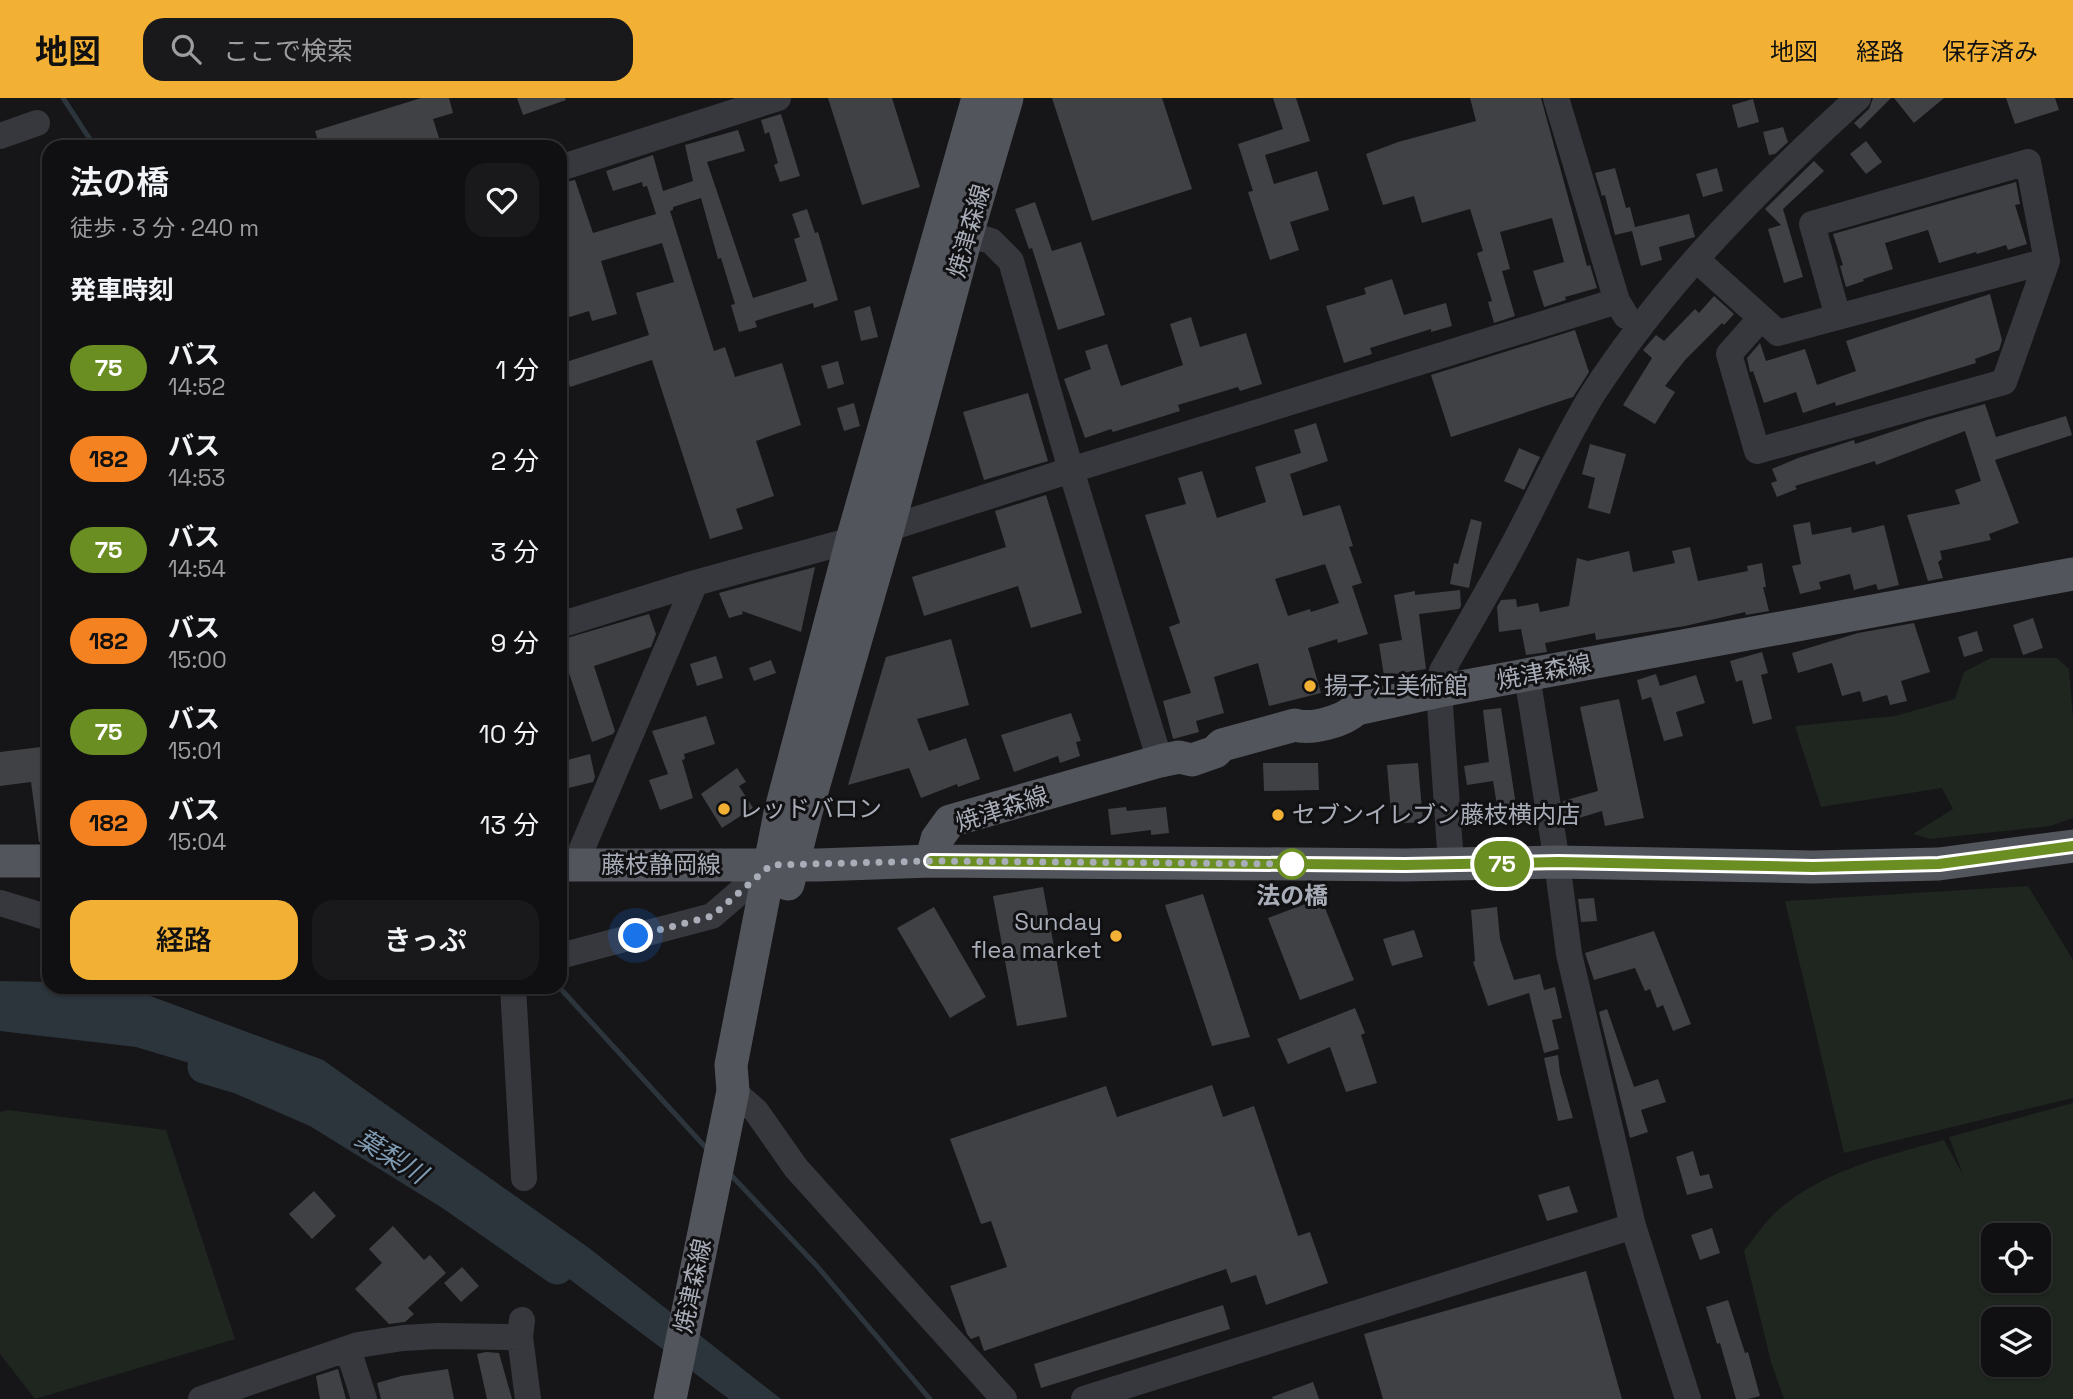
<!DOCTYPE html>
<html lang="ja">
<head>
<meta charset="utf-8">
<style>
	body { margin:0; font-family:"Space Grotesk","Noto Sans JP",sans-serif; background:#19191b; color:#f1f3f6; height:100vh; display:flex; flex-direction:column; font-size:26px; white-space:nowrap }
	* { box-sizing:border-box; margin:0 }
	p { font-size:23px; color:#9c9d9f }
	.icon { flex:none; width:38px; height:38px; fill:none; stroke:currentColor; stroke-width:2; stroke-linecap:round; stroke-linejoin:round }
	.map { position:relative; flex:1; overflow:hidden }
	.panel { position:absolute; left:42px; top:42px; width:525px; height:854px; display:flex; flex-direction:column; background:#101012; border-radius:21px; box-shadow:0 2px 5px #0004,0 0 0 2px #303032 }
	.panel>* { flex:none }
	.badge { padding:0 14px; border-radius:23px; font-size:24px; line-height:46px }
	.controls { position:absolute; left:1981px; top:1125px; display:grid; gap:14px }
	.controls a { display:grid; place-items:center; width:70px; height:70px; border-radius:14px; background:#101012; box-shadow:0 2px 5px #0004,0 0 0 2px #303032; font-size:35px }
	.you { position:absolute; width:35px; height:35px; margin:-18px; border:5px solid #fff; border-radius:50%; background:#1a73e8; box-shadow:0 0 0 10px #1a73e833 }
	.map>.badge { position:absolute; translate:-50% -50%; box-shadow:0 0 0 4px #fff }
	h2 { padding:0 28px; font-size:26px; line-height:63px }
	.round { display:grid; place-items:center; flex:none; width:74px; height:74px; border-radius:21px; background:#19191b }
	.summary { display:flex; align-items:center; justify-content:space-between; height:119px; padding:0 28px }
	h1 { font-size:33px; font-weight:600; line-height:52px }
	.button { display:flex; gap:14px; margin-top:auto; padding:14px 28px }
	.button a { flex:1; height:80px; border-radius:21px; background:#f2b134; color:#111; font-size:28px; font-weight:600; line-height:80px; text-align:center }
	.button a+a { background:#19191b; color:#f1f3f6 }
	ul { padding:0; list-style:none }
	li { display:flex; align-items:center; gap:21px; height:91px; padding:0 28px }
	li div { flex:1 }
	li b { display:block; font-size:26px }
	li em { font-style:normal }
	li .badge { min-width:77px; font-weight:700; text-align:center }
	header { display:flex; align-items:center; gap:42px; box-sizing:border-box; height:98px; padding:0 35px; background:#f2b134; color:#111 }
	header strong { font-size:33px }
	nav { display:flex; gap:38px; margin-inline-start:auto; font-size:24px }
	.search { width:490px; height:63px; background:#19191b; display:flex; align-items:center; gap:18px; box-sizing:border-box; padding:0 24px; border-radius:21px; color:#9c9d9f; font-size:26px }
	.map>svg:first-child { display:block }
	.green { fill:#1e261f; fill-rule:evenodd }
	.water { fill:#2c353c }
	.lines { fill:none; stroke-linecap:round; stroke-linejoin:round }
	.stream { stroke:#2c353c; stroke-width:5 }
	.river { stroke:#2c353c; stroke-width:33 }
	.building { fill:#404145; fill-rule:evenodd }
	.minor { stroke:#37383d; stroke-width:26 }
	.major { stroke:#53555c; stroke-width:33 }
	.line-casing { stroke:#fff; stroke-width:16 }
	.line { stroke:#6b8e23; stroke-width:10 }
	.walk { stroke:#a8adb8; stroke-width:7; stroke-dasharray:0 12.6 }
	.poi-dot { fill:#f2b134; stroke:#111113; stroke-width:2.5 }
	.stop-dot { fill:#fff; stroke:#6b8e23; stroke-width:3.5 }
	.labels { text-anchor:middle; stroke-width:6; stroke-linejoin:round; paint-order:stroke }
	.street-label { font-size:24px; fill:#a8adb8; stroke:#111113 }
	.poi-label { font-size:24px; fill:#a8adb8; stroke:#111113; text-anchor:start }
	.stop-label { font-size:24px; font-weight:bold; fill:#a8adb8; stroke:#111113 }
	.water-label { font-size:26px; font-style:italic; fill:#7f9bb3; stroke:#111113 }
</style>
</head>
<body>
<header>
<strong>地図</strong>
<div class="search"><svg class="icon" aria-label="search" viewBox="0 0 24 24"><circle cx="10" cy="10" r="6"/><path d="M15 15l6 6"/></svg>ここで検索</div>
<nav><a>地図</a><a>経路</a><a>保存済み</a></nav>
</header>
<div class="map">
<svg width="2073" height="1301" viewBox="0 0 2073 1301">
	<rect width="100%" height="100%" fill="#161618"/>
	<path class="green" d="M1991 560H2057L2069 571 2073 620V720L2050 728 1930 741 1913 736 1953 711 1942 690 1821 709 1795 628 1895 618 1955 601 1964 574Z
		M2028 788 2073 862V1000L1844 1055 1785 803Z
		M2073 1005V1301H1784L1771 1264 1744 1153C1754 1141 1763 1126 1775 1115 1820 1073 1886 1058 1944 1042L1964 1079 1949 1039ZM1993 1138H2039V1183H1993ZM1993 1222H2039V1267H1993Z
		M8 1012 166 1032 235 1241 35 1301 0 1256V1014Z"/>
	<path class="water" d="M0 883 49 884V889H126L323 962 589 1150 781 1301H729L343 1011 136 949 0 933Z"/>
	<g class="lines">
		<path class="stream" d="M63 0 95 49
			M559 889 708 1052
			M729 1075 816 1167 930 1301"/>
		<path class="river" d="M204 969 241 980 317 1013 451 1096 557 1170"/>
	</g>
	<path class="building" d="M421 0H449L453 15 433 21 442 49H320L315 33Z
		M517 0H565L566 2 523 17Z
		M828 0H892L920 89 862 107Z
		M1052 0H1162L1192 91 1092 123Z
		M1273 0H1296L1310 43 1265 57 1274 86 1317 73 1329 112 1290 124 1299 152 1270 162 1248 94 1253 93 1238 46 1283 31Z
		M1470 0H1541L1587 168 1590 167 1597 190 1565 199 1566 202 1544 209 1533 173 1564 164 1552 120 1500 134 1510 171 1502 173 1515 218 1494 225 1488 204 1492 203 1477 155 1483 153 1470 111 1422 125 1414 98 1383 107 1366 56 1398 44 1476 23Z
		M1873 0H1891L1860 31 1854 25 1869 11Z
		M1894 0H1944L1914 25Z
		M2006 0H2055L2059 12 2015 26Z
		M1753 1 1759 24 1738 30 1732 7Z
		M781 16 800 78 780 84 774 67 778 65 769 34 765 36 761 22Z
		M1783 29 1788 44 1775 56 1769 57 1763 34Z
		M738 32 745 53 707 64 753 200 807 183 794 141 800 139 792 116 807 111 815 135 818 134 838 202 814 210 813 205 755 223 757 229 739 234 731 207 735 206 721 160 718 161 701 100 673 109V112L670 113 714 253 725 249 735 279 782 265 801 327 756 343 774 398 736 411 743 431 710 441 652 262 570 289 569 286 560 289V266L649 237 636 195 674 184 662 145 601 163 617 216 592 223 589 213 560 222V85L575 82 593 135 656 116 647 88 643 89 642 84 613 93 606 73 653 57 663 93 693 83 685 47Z
		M1866 43 1882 64 1866 76 1850 56Z
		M1814 63 1824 73 1783 111 1803 179 1784 185 1768 131 1781 127 1765 111Z
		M1615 70 1626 110 1630 109 1635 129 1689 116 1695 139 1659 149 1662 162 1641 168 1632 133 1615 137 1605 97 1602 98 1595 75Z
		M1717 70 1723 93 1703 99 1696 76Z
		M2016 84 2020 106 2015 107 2027 146 2008 152 2006 147 1977 156 1976 154 1939 165 1928 132 1885 145 1893 171 1863 181 1864 183 1846 189 1840 168 1843 167 1833 136Z
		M1035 104 1052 153 1081 144 1105 217 1058 232 1032 150 1029 151 1015 111Z
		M1392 181 1404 217 1446 205 1452 228 1431 234V231L1370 250 1372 256 1344 265 1326 208 1366 196 1364 190Z
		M1990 196 2002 242 1999 252 1975 261 1976 265 1836 308 1835 304 1803 315 1796 294 1764 305 1753 273 1750 274 1747 260 1760 245 1766 263 1805 251 1817 287 1856 273 1846 243Z
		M1714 198 1734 216 1724 227 1722 225 1685 262 1665 288 1675 294 1655 326 1623 307 1652 260 1643 252 1656 237 1664 243 1695 211 1699 215Z
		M870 208 878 239 861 243 854 213Z
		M1191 219 1200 249 1246 235 1262 286 1240 293 1238 289 1178 307 1180 313 1113 334 1111 331 1085 340 1064 281 1091 271 1085 253 1107 246 1121 288 1183 267 1170 226Z
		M1575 232 1589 274 1573 299 1451 339 1431 277Z
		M838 263 844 286 828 291 821 268Z
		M1028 295 1048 363 984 382 963 314Z
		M854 305 860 328 844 333 837 310Z
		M1985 306 1996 339 2066 318 2072 337 1995 362 2019 425 1989 436 1991 442 1940 453 1942 461 1938 464 1943 480 1928 483 1907 417 1960 406 1955 392 1981 383 1965 333 1876 367 1875 363 1795 388 1797 391 1777 399 1771 385 1777 383 1772 371 1798 360 1854 342 1855 346 1927 322Z
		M1316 325 1328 363 1290 376 1303 418 1340 407 1353 448 1349 449 1362 485 1352 488 1368 536 1338 545 1337 541 1308 550 1321 595 1269 608 1258 565 1214 579 1224 615 1196 623 1199 634 1173 641 1163 603 1191 595 1169 529 1180 525 1145 417 1186 406 1178 380 1202 373 1217 420 1266 404 1255 369 1301 355 1294 332ZM1325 466 1339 505 1311 514 1310 511 1288 518 1275 481Z
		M1590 346 1626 356 1610 416 1588 410 1595 380 1582 376Z
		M1519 350 1540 359 1524 392 1504 383Z
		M1046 397 1082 515 1031 530 1018 488 924 518 912 479 1006 449 995 413Z
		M1471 421 1482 424 1469 490 1450 486 1454 465 1458 466Z
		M1810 424 1812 437 1851 429 1852 435 1884 427 1899 487 1878 492 1876 486 1854 492 1850 476 1819 484 1821 491 1800 496 1792 468 1801 466 1793 427Z
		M1690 449 1698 483 1748 473 1747 468 1762 465 1766 489H1763L1769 513 1746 517 1745 514 1685 528 1596 542 1595 535 1545 545 1547 554 1526 557 1521 531 1499 534 1497 509 1501 502 1516 501 1517 509 1538 505 1540 514 1569 508 1577 460 1588 463 1629 453 1633 474 1675 465 1672 453Z
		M815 469 801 534 742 513 743 516 729 520 719 495Z
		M1460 492 1461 508 1459 511 1419 516 1426 571 1384 578 1379 546 1402 542 1394 497 1415 493V497Z
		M649 516 656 536 651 549 594 568 615 633 613 636 592 644 567 569H565L560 553V542Z
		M2033 520 2043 550 2023 557 2013 527Z
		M1914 525 1930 574 1901 583 1907 603 1890 607 1887 597 1863 604 1860 593 1842 598 1832 565 1798 575 1792 555 1858 535Z
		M1977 533 1983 553 1964 559 1958 539Z
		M951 541 969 607 917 621 929 653 966 640 980 681 958 689 957 686 921 700 909 670 848 687 886 559Z
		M1762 554 1768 575 1761 577 1772 621 1753 626 1742 582 1736 584 1730 563Z
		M716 558 723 580 697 588 690 566Z
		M771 562 776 575 754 583 749 570Z
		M1656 576 1660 588 1696 577 1705 605 1676 614 1683 638 1664 643 1651 599 1642 602 1637 582Z
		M1619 601 1644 720 1605 728 1602 713 1566 724 1563 703 1598 693 1580 609Z
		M1501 610 1516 707 1523 706 1525 722 1500 725 1493 683 1467 687 1464 668 1489 664 1483 612Z
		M1071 615 1081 643 1076 644 1080 658 1060 665 1058 658 1014 674 1001 637Z
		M706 618 715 646 684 656 685 661 682 662 693 700 660 712 649 682 668 676 652 633Z
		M49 648V744H39L31 684 0 688V654Z
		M590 656 595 679 593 684 560 692V664Z
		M1263 665H1318L1319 692 1264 693Z
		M1418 665 1423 724 1392 726 1387 667Z
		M737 670 746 684 739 688 753 710 722 730 701 696Z
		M1126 709 1127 713 1166 709 1169 735 1151 737V732L1111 737 1108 711Z
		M1043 789 1067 919 1017 928 993 798Z
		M1203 796 1250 939 1212 948 1165 807Z
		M1321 800 1354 882 1300 902 1268 820Z
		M1594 800 1597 823 1581 824 1578 801Z
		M934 809 986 899 950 920 897 830Z
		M1497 809 1500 841 1514 882 1540 876 1544 892 1555 889 1562 920 1552 922 1559 951 1544 955 1529 895 1488 908 1473 864 1475 863 1471 812Z
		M1414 832 1423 859 1392 868 1383 841Z
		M1654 833 1691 926 1673 933 1663 907 1657 910 1650 891 1645 893 1635 870 1594 882 1585 855Z
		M1355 910 1365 935 1361 937 1377 985 1346 994 1330 949 1288 966 1277 941Z
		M1607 911 1634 989 1658 981 1666 1004 1641 1012 1648 1034 1630 1040 1599 914Z
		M1558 957 1560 975 1573 1020 1558 1023 1544 960Z
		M1212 987 1223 1019 1254 1008 1298 1138 1310 1134 1328 1185 1266 1207 1256 1177 1231 1185 1226 1171 984 1253 979 1238 971 1241 967 1236 950 1188 1007 1169 991 1123 981 1126 950 1041 1106 988 1117 1019Z
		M1693 1053 1700 1078 1709 1076 1713 1090 1687 1097 1676 1059Z
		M1569 1088 1578 1114 1547 1123 1538 1097Z
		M314 1093 336 1118 312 1141 289 1116Z
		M393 1128 424 1162 430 1157 446 1175 408 1210 414 1216 405 1224 389 1226 355 1191 382 1165 369 1151Z
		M1712 1130 1720 1155 1700 1162 1691 1137Z
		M462 1169 479 1188 461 1204 444 1185Z
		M1586 1173 1622 1301H1383L1364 1236Z
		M1728 1202 1745 1255 1748 1254 1760 1298 1748 1301H1736L1720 1245 1717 1246 1706 1209Z
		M1223 1207 1230 1231 1041 1290 1034 1266Z
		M486 1254 499 1255 512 1301H487L477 1256Z
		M338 1271 346 1301H320L316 1278Z
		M448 1271 454 1301H381L377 1285 401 1278Z
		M1313 1284 1319 1301H1273L1272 1299Z"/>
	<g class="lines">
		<path class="minor" d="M1556 0 1617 203 1626 218
			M0 38 37 25
			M560 70 778 0
			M967 136 991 143 1011 163 1071 372 1160 663
			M1697 162 1778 235 2047 163
			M1761 220 1729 256 1757 353 2004 284 2047 163 2028 64 1812 126 1838 219
			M560 527 695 485 852 442 1071 372 1617 203
			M1527 578 1557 764 1569 856 1633 1128 1688 1301
			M1451 766 1439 593 1442 573C1468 527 1496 481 1520 434 1544 388 1565 341 1592 297 1664 185 1760 89 1858 0
			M575 767 695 485
			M0 805 49 820
			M560 858 712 818 771 767
			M513 889 524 1080
			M733 993 756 1013 796 1070 1004 1301
			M522 1222 520 1239 528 1301
			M348 1251 364 1301
			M201 1301 358 1247 403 1240 437 1238 520 1239
			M1084 1301 1633 1128"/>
		<path class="major" d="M0 763H49
			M931 763 937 741 950 723 1160 663 1179 659 1192 662 1215 654 1222 647 1295 627C1312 632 1344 623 1356 611L1439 593 2073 476
			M560 767H818L931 763 1405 767 1557 764 1813 769 1939 766 2073 748
			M788 786 806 714 888 430 967 136 1007 0
			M670 1301 733 993 731 967 780 715 852 442 978 0"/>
	</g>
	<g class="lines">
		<defs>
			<path id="line" d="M931 763 1405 767 1558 764 1813 769 1939 766 2073 748"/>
		</defs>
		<use href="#line" class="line-casing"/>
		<use href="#line" class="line"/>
		<path class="walk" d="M636 838 712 818 771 767 931 763 1292 766"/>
	</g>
	<g class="poi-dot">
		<circle cx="1310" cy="588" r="7"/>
		<circle cx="724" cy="711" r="7"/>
		<circle cx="1278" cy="717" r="7"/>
		<circle cx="1116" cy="838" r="7"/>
	</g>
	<circle class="stop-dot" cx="1292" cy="766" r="14"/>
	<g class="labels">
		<g class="street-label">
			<text transform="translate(969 133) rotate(-74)" y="8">焼津森線</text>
			<text transform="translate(1544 574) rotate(-11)" y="8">焼津森線</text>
			<text transform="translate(1002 711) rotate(-18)" y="8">焼津森線</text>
			<text x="661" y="775">藤枝静岡線</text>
			<text transform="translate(693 1188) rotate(-78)" y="8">焼津森線</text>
		</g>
		<g class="poi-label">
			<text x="1324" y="596">揚子江美術館</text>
			<text x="738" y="719">レッドバロン</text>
			<text x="1292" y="725">セブンイレブン藤枝横内店</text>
			<text x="1102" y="832" text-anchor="end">Sunday<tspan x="1102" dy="28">flea market</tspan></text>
		</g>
		<g class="stop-label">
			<text x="1292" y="806">法の橋</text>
		</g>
		<g class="water-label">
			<text transform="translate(391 1058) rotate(32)" y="9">葉梨川</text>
		</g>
	</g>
</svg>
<div class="controls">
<a><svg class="icon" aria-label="locate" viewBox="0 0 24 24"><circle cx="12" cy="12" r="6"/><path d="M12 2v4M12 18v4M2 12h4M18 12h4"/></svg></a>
<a><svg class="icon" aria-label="layers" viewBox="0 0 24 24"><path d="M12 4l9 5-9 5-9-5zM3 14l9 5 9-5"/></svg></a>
</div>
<div class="you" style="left:636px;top:838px"></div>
<b class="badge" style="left:1502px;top:766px;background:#6b8e23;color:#fff">75</b>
<section class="panel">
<div class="summary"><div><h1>法の橋</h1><p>徒歩 · 3 分 · 240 m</p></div><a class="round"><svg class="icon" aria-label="heart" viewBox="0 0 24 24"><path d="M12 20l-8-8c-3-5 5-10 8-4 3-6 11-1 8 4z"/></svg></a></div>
<h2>発車時刻</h2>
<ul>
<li><span class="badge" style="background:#6b8e23;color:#fff">75</span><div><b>バス</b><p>14:52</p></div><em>1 分</em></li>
<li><span class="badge" style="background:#f58220;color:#111">182</span><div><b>バス</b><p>14:53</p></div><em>2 分</em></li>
<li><span class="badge" style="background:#6b8e23;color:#fff">75</span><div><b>バス</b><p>14:54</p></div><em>3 分</em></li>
<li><span class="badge" style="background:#f58220;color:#111">182</span><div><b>バス</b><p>15:00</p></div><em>9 分</em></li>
<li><span class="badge" style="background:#6b8e23;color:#fff">75</span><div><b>バス</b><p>15:01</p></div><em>10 分</em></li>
<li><span class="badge" style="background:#f58220;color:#111">182</span><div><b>バス</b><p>15:04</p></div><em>13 分</em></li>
</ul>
<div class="button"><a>経路</a><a>きっぷ</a></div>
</section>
</div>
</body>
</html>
